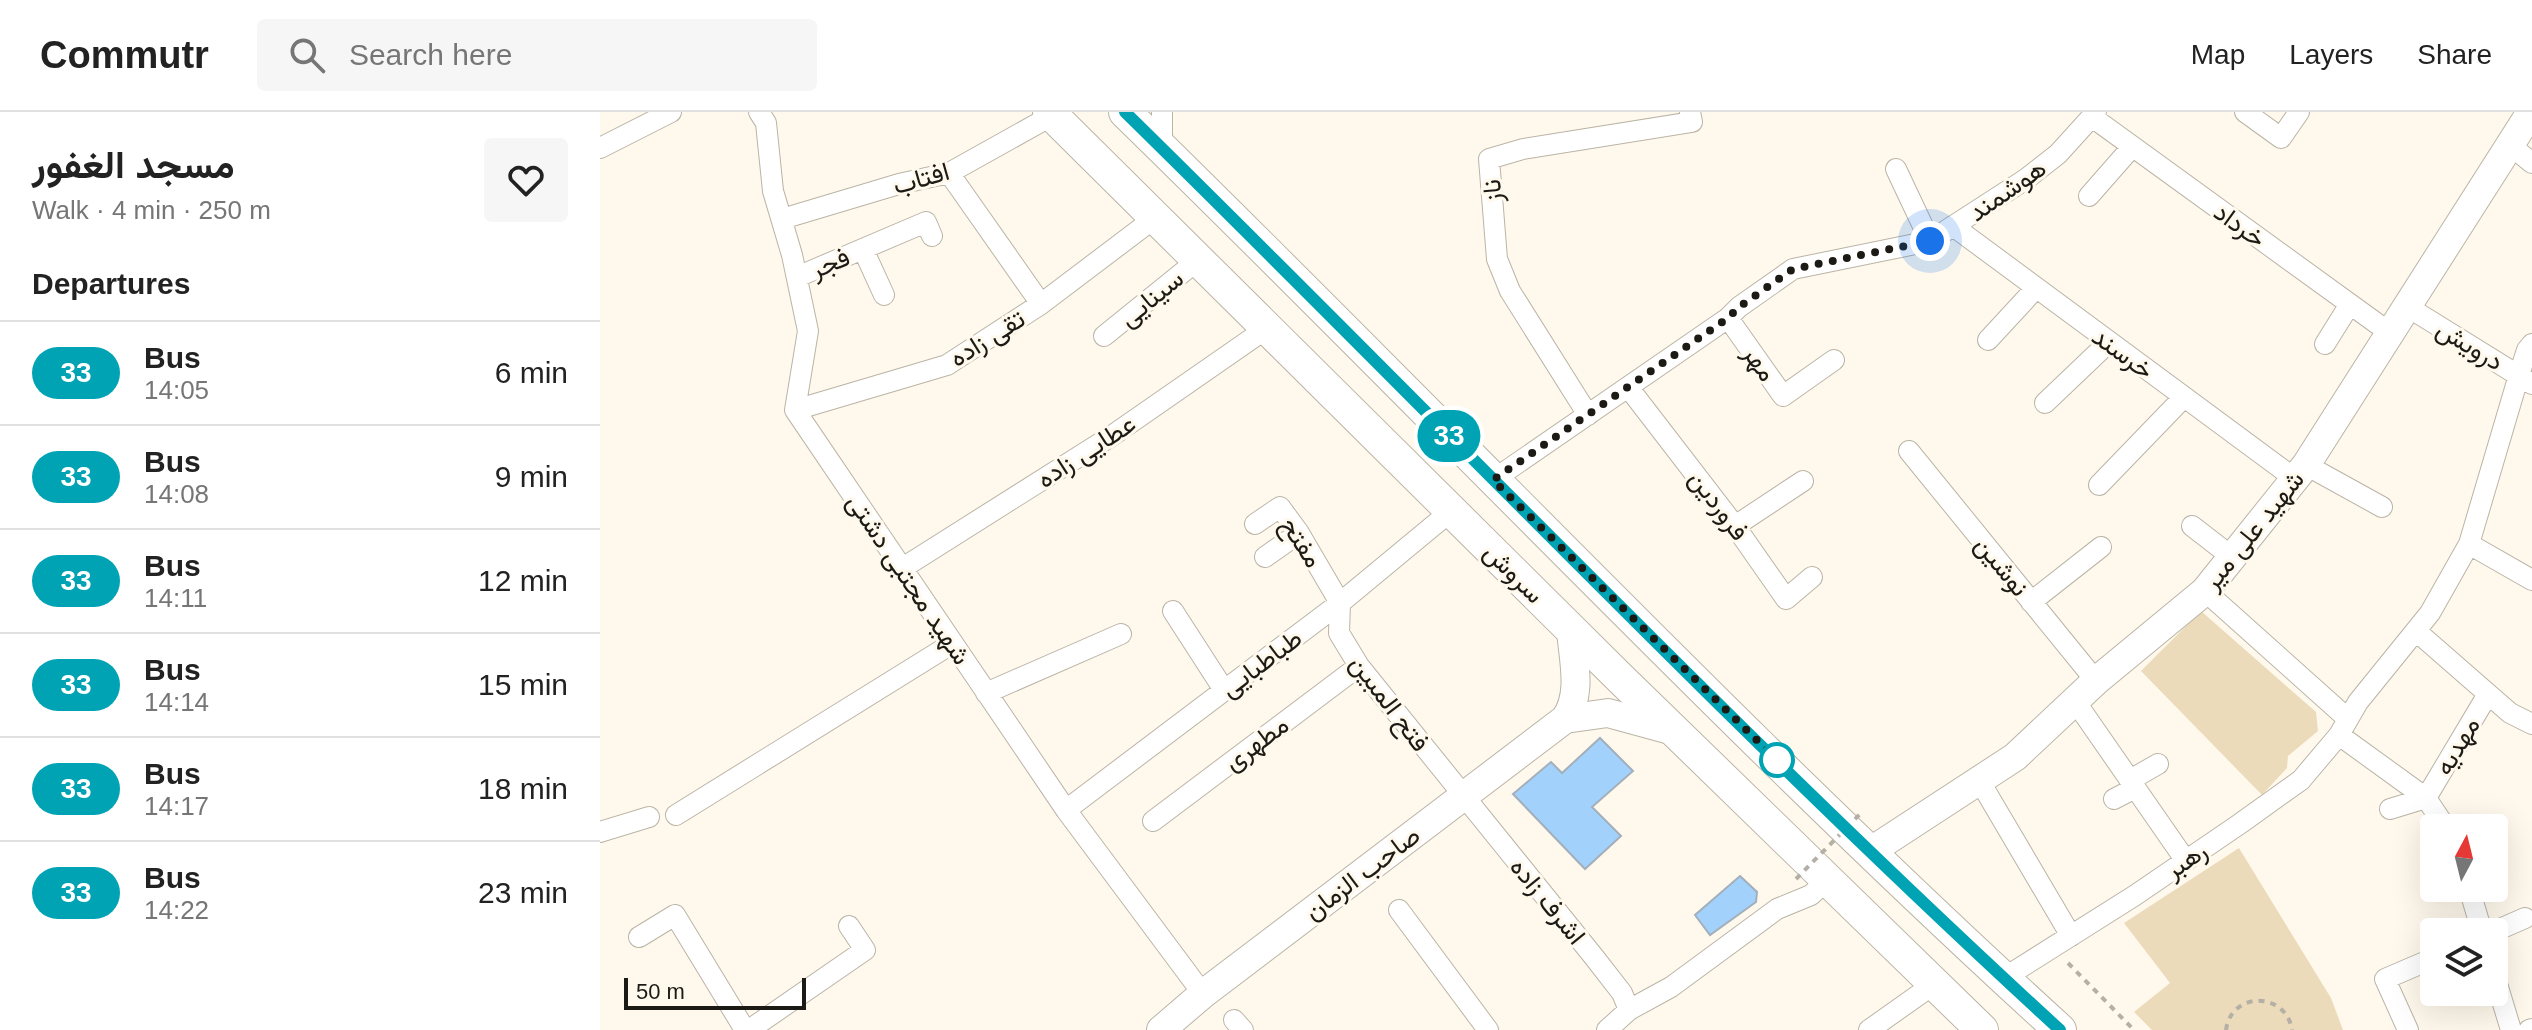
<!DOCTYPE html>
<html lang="en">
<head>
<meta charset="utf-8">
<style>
	body { margin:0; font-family:Arial,Vazirmatn,sans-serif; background:#f6f6f6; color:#222; height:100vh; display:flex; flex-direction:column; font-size:30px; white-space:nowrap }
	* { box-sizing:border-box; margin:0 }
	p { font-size:26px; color:#767676 }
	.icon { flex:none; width:44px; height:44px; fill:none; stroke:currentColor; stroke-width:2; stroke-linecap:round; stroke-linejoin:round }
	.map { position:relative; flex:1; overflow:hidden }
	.side { display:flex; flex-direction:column; background:#fff; width:600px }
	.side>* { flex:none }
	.badge { padding:0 16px; border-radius:26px; font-size:28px; line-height:52px }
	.needle { width:52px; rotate:7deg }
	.tools { position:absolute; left:1820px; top:702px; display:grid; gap:16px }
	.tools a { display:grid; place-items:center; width:88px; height:88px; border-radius:8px; background:#fff; box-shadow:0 8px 32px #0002; font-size:40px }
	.scale { position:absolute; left:24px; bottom:20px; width:182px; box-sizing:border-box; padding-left:8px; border:4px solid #1c1a15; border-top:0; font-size:22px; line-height:28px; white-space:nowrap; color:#1c1a15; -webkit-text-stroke:6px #fff9ed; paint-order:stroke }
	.you { position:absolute; width:40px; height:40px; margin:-20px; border:6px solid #fff; border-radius:50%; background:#1a73e8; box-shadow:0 0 0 12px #1a73e833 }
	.map>.badge { position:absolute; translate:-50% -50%; box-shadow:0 0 0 4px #fff }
	h2 { padding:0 32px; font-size:30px; line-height:72px }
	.round { display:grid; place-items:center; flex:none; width:84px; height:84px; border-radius:8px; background:#f6f6f6 }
	.summary { display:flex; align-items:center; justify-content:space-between; height:136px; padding:0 32px }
	h1 { font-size:38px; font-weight:700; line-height:60px }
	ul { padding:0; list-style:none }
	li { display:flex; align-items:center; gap:24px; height:104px; padding:0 32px; border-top:2px solid #e0e0e0 }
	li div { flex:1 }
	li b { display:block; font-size:30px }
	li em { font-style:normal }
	li .badge { min-width:88px; font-weight:700; text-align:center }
	header { display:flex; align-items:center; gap:48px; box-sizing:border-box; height:112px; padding:0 40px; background:#fff; border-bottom:2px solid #e0e0e0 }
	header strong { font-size:38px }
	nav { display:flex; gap:44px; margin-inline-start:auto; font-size:28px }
	.search { width:560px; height:72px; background:#f6f6f6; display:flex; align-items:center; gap:20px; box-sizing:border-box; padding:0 28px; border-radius:8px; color:#767676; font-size:30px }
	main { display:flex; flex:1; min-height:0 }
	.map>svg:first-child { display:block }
	.green { fill:#ebdbba }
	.building { fill:#a2d2fc; stroke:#a3afba; stroke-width:2 }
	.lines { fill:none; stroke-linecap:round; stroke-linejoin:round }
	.street-casing { stroke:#bbb4a6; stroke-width:22 }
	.secondary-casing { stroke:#bbb4a6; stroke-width:30 }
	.primary-casing { stroke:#bbb4a6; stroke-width:34 }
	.path { stroke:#b5b0a6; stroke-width:4; stroke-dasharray:6 6; stroke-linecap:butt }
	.street { stroke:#fff; stroke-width:20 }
	.secondary { stroke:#fff; stroke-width:28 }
	.primary { stroke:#fff; stroke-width:32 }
	.path-bridge { stroke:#b5b0a6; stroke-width:4; stroke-dasharray:6 6; stroke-linecap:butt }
	.line-casing { stroke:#fff; stroke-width:18 }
	.line { stroke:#00a3b4; stroke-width:12 }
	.walk { stroke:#1c1a15; stroke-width:8; stroke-dasharray:0 14.4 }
	.stop-dot { fill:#fff; stroke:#00a3b4; stroke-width:4 }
	.labels { text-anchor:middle; stroke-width:6; stroke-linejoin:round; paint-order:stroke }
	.street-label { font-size:26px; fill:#1c1a15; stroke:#fff9ed }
</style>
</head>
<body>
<header>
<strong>Commutr</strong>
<div class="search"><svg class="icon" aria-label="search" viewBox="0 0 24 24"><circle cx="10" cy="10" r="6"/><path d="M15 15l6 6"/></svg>Search here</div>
<nav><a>Map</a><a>Layers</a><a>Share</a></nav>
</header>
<main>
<section class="side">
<div class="summary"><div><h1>مسجد الغفور</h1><p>Walk · 4 min · 250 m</p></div><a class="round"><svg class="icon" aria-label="heart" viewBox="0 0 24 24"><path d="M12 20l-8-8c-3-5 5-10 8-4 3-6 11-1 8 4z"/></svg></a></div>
<h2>Departures</h2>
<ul>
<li><span class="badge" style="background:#00a3b4;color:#fff">33</span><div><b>Bus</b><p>14:05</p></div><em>6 min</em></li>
<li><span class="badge" style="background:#00a3b4;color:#fff">33</span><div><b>Bus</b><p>14:08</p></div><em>9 min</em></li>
<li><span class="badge" style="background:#00a3b4;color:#fff">33</span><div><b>Bus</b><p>14:11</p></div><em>12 min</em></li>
<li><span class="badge" style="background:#00a3b4;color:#fff">33</span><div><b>Bus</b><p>14:14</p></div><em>15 min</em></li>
<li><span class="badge" style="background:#00a3b4;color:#fff">33</span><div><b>Bus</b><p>14:17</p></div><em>18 min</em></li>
<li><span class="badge" style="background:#00a3b4;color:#fff">33</span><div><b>Bus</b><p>14:22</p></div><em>23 min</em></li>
</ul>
</section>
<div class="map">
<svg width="1932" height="918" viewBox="0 0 1932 918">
	<rect width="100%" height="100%" fill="#fff9ed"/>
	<path class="green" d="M1601 499 1716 600 1718 619 1688 644 1687 656 1662 683 1541 559Z
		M1639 736 1731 886 1743 918H1552L1534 900 1570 871 1524 811Z"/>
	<path class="building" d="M1000 626 1033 659 992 695 1021 724 985 757 913 682 951 650 962 661Z
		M1140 764 1157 780 1156 790 1110 823 1095 803Z"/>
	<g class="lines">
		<defs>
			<path id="street" d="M159 0 166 11 173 79 192 143 208 219 195 298 466 698 603 882
				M562 0V36
				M1645 0 1681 26 1699 0
				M1492 5 1790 221
				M1910 33 1932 51
				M0 36 71 0
				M1296 57 1330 129
				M349 61 441 192
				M1489 84 1532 35
				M182 107 299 72 349 61 453 3
				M1353 114 1694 366
				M263 137 284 183
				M197 165 326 110 332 124
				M1808 195 1932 272
				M1128 206 1183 284 1234 248
				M504 224 598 148
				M1388 228 1436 176
				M1725 232 1750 192
				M1028 275 1135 414 1186 487 1212 465
				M1445 291 1509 230
				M195 298 347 253 441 192 556 105
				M988 303 910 179 897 147 889 47 923 37 1092 10 1090 0
				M1309 339 1496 569
				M1706 353 1782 395
				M893 368 1128 206 1139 195 1193 157 1330 129 1426 67 1458 42 1496 0
				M1499 373 1584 285
				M655 412 680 395 699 421 740 491 739 521 759 554 994 845 1022 881 1029 898
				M1135 414 1203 369
				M1592 414 1632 445
				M1869 432 1932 468
				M665 445 699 421
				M301 457 513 323 667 216
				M1605 479 1748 607
				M1431 490 1501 435
				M573 499 624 578
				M1816 519 1910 601 1932 612
				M386 581 521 522
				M1475 589 1586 749
				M1739 623 1826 686 1846 716
				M1379 668 1471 824
				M1530 668 1558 652
				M1514 687 1535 676
				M1790 697 1826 686 1888 582
				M466 698 740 491 851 399
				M76 703 353 531
				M553 709 759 554
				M0 720 49 705
				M1869 776 1882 820
				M799 798 888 918
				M1893 820 1925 806
				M39 825 75 803 145 918
				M1894 862 1911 918
				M1404 866 1534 784 1641 711 1701 668 1739 623 1758 590 1830 501 1869 432 1919 263 1927 238 1932 232
				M634 908 643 918
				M149 918 265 838 249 814
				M1007 918 1029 898 1071 875 1177 797 1211 783 1228 767
				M1269 918 1334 872
				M1808 918 1785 867 1834 846
				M1929 918 1932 917"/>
			<path id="secondary" d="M965 607 1008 601 1074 619
				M1271 739 1415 645 1496 569 1605 479 1706 353 1931 0
				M561 918 603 882 965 607C983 582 973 547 971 518"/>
			<path id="primary" d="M449 0 1021 567 1382 918
				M525 0C838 305 1137 624 1460 918"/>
		</defs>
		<use href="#street" class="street-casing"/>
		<use href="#secondary" class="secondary-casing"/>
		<use href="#primary" class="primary-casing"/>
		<path class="path" d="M1468 851 1534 918
			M1626 918C1631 879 1686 879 1692 918"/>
		<use href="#street" class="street"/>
		<use href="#secondary" class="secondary"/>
		<use href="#primary" class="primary"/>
		<path class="path-bridge" d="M1196 767 1263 699"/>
	</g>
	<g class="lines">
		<defs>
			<path id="line" d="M525 0C837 306 1138 623 1460 918"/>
		</defs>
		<use href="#line" class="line-casing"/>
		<use href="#line" class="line"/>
		<path class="walk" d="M1177 648 893 368 1128 206 1139 195 1193 157 1330 129"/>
	</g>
	<circle class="stop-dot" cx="1177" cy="648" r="16"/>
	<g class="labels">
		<g class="street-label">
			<text transform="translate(321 66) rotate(-16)" y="9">افتاب</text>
			<text transform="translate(1407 78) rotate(-35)" y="9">هوشمند</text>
			<text transform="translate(892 79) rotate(-95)" y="9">ناز</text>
			<text transform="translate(1640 113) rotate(36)" y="9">خرداد</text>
			<text transform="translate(230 151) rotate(-23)" y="9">فجر</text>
			<text transform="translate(551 186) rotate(-39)" y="9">سینایی</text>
			<text transform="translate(387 226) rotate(-32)" y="9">تقی زاده</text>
			<text transform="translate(1870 233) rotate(31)" y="9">درویش</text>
			<text transform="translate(1523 241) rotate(36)" y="9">خرسند</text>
			<text transform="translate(1160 251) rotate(55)" y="9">مهر</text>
			<text transform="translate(486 339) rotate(-33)" y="9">عطایی زاده</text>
			<text transform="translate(1119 393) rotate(53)" y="9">فروردین</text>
			<text transform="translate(1653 418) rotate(-51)" y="9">شهید علی میر</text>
			<text transform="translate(702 430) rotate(57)" y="9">مفتح</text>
			<text transform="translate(1402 454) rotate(51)" y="9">نوشین</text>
			<text transform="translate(914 461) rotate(45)" y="9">سروش</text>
			<text transform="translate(309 467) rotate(56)" y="9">شهید مجتبی دشتی</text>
			<text transform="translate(661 551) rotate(-37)" y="9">طباطبایی</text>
			<text transform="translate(790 591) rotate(53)" y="9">فتح المبین</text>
			<text transform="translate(656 631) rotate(-37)" y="9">مطهری</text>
			<text transform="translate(1857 634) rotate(-59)" y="9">مهدیه</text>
			<text transform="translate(1586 748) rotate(-34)" y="9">رهبر</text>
			<text transform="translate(762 761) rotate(-37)" y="9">صاحب الزمان</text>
			<text transform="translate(948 789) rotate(51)" y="9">اشرف زاده</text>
		</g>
	</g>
</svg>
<div class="tools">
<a><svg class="needle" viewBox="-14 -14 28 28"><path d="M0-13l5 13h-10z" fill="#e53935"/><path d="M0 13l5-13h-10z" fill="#767676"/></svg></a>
<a><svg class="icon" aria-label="layers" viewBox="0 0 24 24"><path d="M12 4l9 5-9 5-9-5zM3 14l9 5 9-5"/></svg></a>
</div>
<div class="scale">50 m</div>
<div class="you" style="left:1330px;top:129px"></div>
<b class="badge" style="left:849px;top:324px;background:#00a3b4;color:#fff">33</b>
</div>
</main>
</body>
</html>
